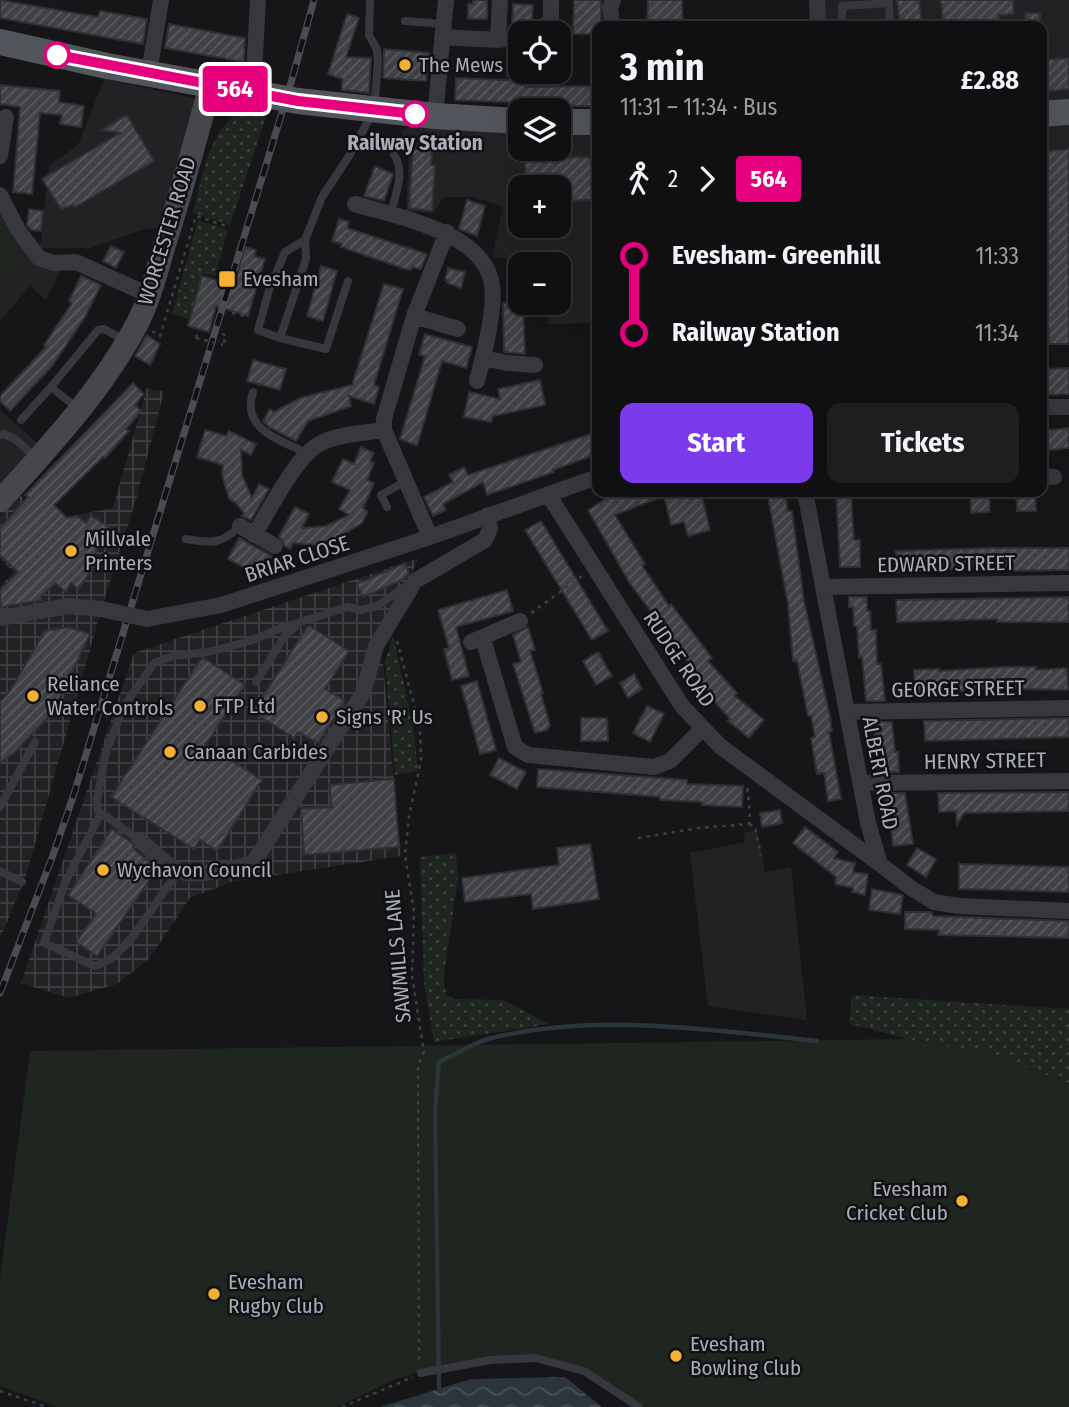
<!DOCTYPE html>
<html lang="en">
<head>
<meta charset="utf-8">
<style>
	body { margin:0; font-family:"Fira Sans Condensed",sans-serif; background:#1e1e20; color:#f1f3f6; height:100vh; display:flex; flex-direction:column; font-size:26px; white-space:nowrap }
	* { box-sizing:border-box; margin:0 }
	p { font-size:23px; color:#9c9d9f }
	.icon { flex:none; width:38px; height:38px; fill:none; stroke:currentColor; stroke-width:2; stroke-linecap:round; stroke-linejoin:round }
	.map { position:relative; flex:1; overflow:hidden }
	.details { position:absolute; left:592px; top:21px; width:455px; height:476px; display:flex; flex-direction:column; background:#101012; border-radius:14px; box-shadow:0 7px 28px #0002,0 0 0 2px #303032 }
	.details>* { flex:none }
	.badge { padding:0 14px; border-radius:5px; font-size:24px; line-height:46px }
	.controls { position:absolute; left:508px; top:21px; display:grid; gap:14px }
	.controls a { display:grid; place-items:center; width:63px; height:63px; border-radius:14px; background:#101012; box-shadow:0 7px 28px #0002,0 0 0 2px #303032; font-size:35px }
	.map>.badge { position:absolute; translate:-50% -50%; box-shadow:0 0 0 4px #fff }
	.legs { display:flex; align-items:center; gap:10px; height:77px; padding:0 28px; font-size:23px }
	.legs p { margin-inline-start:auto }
	.summary { display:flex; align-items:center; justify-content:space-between; height:119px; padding:0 28px }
	h1 { font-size:38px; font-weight:700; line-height:52px }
	.cta { display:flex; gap:14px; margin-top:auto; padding:14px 28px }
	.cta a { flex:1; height:80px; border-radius:14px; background:#7c3aed; color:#fff; font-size:28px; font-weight:700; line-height:80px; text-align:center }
	.cta a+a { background:#1e1e20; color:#f1f3f6 }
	ul { padding:0 28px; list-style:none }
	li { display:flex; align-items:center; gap:24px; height:77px; font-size:26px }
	li i { display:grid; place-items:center; width:10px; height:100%; margin:0 9px; background:currentColor }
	li i::after { content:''; width:18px; height:18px; margin:-9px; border:5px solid; border-radius:50%; background:#101012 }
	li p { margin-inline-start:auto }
	li:first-child i { background:linear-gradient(#0000 50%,currentColor 0) }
	li:last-child i { background:linear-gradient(currentColor 50%,#0000 0) }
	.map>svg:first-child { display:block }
	.built { fill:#222225; fill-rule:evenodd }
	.industrial { fill:url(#industrial-grid) }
	.green { fill:#1e261f }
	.garden { fill:url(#garden-dots) }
	.water { fill:url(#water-waves) }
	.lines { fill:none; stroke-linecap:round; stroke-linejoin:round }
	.stream { stroke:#2c353c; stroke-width:4.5 }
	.building { fill:url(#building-hatch); stroke:#303034; stroke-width:2 }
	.path { stroke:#3d3f44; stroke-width:2.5; stroke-dasharray:3.5 5; stroke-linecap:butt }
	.service { stroke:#37383d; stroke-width:8 }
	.minor { stroke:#37383d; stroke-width:16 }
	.secondary { stroke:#45474d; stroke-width:23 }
	.primary { stroke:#53555c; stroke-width:26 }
	.rail-casing { stroke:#4a4c52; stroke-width:7 }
	.rail { stroke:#111113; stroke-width:4.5; stroke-dasharray:13; stroke-linecap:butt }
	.path-bridge { stroke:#3d3f44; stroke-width:2.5; stroke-dasharray:3.5 5; stroke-linecap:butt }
	.minor-bridge { stroke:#37383d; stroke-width:16 }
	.primary-bridge { stroke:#53555c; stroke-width:26 }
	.line-1-casing { stroke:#fff; stroke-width:16 }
	.line-1 { stroke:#e6007e; stroke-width:10 }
	.stop-1-dot { fill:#fff; stroke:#e6007e; stroke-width:3.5 }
	.poi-dot { fill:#f2b134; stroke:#111113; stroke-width:2.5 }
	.labels { text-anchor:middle; stroke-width:5; stroke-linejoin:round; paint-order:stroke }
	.poi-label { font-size:21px; fill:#a8adb8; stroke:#111113; text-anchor:start }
	.stop-label { font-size:21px; font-weight:bold; fill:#a8adb8; stroke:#111113 }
	.street-label { font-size:21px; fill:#a8adb8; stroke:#111113 }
</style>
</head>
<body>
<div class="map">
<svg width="1069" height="1407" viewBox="0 0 1069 1407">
	<defs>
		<pattern id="industrial-grid" width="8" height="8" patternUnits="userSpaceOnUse" patternTransform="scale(1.75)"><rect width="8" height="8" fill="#222225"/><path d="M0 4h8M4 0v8" fill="none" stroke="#3f3f43"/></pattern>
		<pattern id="garden-dots" width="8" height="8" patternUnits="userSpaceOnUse" patternTransform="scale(1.75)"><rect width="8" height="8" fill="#1e261f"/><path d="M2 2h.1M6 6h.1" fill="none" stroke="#3c433d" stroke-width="1.8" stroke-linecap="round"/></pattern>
		<pattern id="water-waves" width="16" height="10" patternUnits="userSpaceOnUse" patternTransform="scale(1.75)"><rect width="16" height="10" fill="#2c353c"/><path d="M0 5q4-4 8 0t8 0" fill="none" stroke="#485056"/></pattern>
		<pattern id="building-hatch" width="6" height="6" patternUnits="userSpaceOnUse" patternTransform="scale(1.75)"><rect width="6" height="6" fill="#404145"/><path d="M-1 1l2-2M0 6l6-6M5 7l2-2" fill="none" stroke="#595a5e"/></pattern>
	</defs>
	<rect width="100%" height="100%" fill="#161618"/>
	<path class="built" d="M822 0H1069V292L1041 293V26H822Z
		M104 79 203 100 169 226 142 230 90 248H40L49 166 78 145Z
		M437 113 520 116V149H558V118L597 119V323L548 324 547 303H558V264H545L544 258H492L503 206 473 197H444L433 213 406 211 409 152 401 131ZM520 187H558V226H520Z
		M0 205 28 257 42 267 60 271 46 300 30 286 0 321Z
		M0 410 43 448 0 497Z
		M757 830 765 872 791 867 807 1020 708 1006 690 853 745 842 744 833Z"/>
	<path class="industrial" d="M147 388 164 392 137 496 102 607 26 876 0 939V587L14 572 0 559V516L21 496 57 528 66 517 113 508Z
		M419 558 370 655 383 664 401 856 231 882 190 898 150 958 117 984 69 998 21 983 134 653Z"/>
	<path class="green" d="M0 214 25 264 0 277Z
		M908 1039 991 1054 1069 1083V1407H646L585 1369 546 1359 495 1356 443 1364 396 1379 337 1407H58L0 1386V1279L30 1051Z"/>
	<path class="garden" d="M257 105 269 108 230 225 193 213C202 179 207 136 237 113 242 109 250 107 257 105Z
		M198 220 228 230 215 276 203 273 190 319 172 314Z
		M393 635 414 730 418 771 395 775 385 662Z
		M456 853 458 878 443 981 447 995 453 999 503 1000 549 1024 434 1042 424 983 420 857Z
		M852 995 1069 1009V1083L991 1054 908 1039 850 1024Z"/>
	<path class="water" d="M565 1377 602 1407H380L471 1379Z"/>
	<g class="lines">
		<path class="stream" d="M439 1388 435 1110 439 1062C455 1055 471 1044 488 1039 594 1012 710 1030 817 1041"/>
	</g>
	<path class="building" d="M0 0 98 17 100 11 147 19 143 44 0 18Z
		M473 0H487V19H468V4H473Z
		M574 0H601V26H597V34H573Z
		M648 0H682L683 26H647Z
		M897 0H919L922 26H900Z
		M941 0H1013L1014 14 999 15 1000 26H943Z
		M513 4 533 5 532 20 521 27 512 26Z
		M1025 13H1040V26H1026Z
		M347 14 359 18 346 57 371 58 369 93 342 90V79L328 74Z
		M169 24 245 38 244 62 165 48Z
		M384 49 429 53 426 81 383 78Z
		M1069 58V89L1041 92V60Z
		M456 78 527 81 526 87 597 86V106H558L548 110H531L529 103 455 100Z
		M0 85 60 91 59 102 84 106 81 127 60 124 62 115 40 113 32 194 13 192 20 107 0 104Z
		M127 115 154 161 75 207 73 205 61 209 42 179 120 133 102 130Z
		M413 149 432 150 431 165H435L432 211 409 208Z
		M1069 149V344H1049V332L1041 333V152Z
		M573 157 597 158V199L558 202V187H526L525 159Z
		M375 166 393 174 384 201 364 196Z
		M467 200 485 206 477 236 459 229Z
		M29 209 43 211 41 231 31 230 27 225Z
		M339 219 349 222 347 228 427 254 421 269 412 267 411 270H408L341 247 342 244 332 241Z
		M553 226H565V238L553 239Z
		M111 246 124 252 116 268 103 261Z
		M245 247 256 250 254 256 265 259 248 316 216 306 209 332 188 326 202 276 234 285Z
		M321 266 337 271 323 321 307 316Z
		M448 268 465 272 461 288 447 283 448 280H445Z
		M81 276 101 285 85 317 53 365 10 411 0 401V396L46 347 44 345 72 303 69 301Z
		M384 284 403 289 374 385 379 387 374 404 349 396 351 406 308 421 296 441 269 427 263 421 270 409 274 412 300 398 352 385Z
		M503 303H523L525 354 504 352Z
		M425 334 472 347 466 368 442 361 417 446 400 439 425 356 419 355Z
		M147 335 160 344 150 365 135 356Z
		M253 360 286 369 280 390 247 381Z
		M1069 368V394L1048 395 1046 369Z
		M540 380 545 405 493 416 491 422 464 417 469 392 500 399 498 389Z
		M133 383 144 394 135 405 141 411 126 429 129 431 105 458 103 457 54 505 67 518 77 516 86 523 91 516 111 528 94 555 99 559 78 589 71 583 66 592 55 583 40 597 42 600 1 607 0 590 18 572 0 555V528L28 497 25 495Z
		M1069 428V448L1041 451V431Z
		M205 430 226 436 229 431 256 444 251 455 241 450 242 475 252 498 259 484 269 489 251 520 242 516 244 513 235 502 229 499 222 475 223 465 197 457Z
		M597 432V454L553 470 554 472 487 495 483 482 443 504 446 510 433 516 424 497 453 482 449 475 464 467 468 475Z
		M361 447 374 453 370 461 374 463 367 480 374 483 363 508 368 512 362 523 341 536 324 543 313 545 293 543 290 549 285 546 279 536 295 507 309 514 302 528 326 526 349 515 339 509 350 490 332 482 343 459 354 464Z
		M617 492H701L710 530 688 536 684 522 671 525 664 496 615 515 645 564 642 565 669 606 671 604 712 658 708 661 737 693 734 695 764 720 749 738 728 721 730 719 699 684 702 681 629 582 588 510Z
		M767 492H785L788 511H792L804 601 830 716 832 731 829 732 841 799 828 801 824 773 817 774 811 738 815 737 811 716H808L797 661H793L788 604Z
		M836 492H851L854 540H860V567H840Z
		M970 492H989L990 512 971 513Z
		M1016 492H1035L1036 511H1017Z
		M541 521 608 631 592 640 525 530Z
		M239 538 272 556 261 576 228 559Z
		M992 548H1069V570L997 571 996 567 898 572 896 551Z
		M405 563 409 573 404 579 363 597 357 584Z
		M507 590 513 611 456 627 469 676 452 680 444 649 449 648 438 610Z
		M849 597H867V611H870L871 630H876L877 664H881L885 701H866L862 657 859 658 857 626H854L853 607H849Z
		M1069 597V622H997V619L897 622 896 600Z
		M310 626 349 651 325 689 345 701 318 743 298 732 294 738 253 712 307 627Z
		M68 627 90 634 53 712 14 753 0 763V702L10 691 45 631Z
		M528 627 535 650 530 651 543 693 541 694 550 725 547 730 535 733 513 664 521 662 513 635Z
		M598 652 612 676 596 685 583 661Z
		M205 659 245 685 206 744 262 780 217 851 200 840 194 849 111 797 200 660Z
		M1004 667H1036V670L1067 668 1068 690 1011 689 915 693 914 670 939 669V671Z
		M634 674 642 689 628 698 620 683Z
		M477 681 496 750 480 754 461 686Z
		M647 706 664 714 650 742 633 733Z
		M581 718H607L608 741H581Z
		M1069 718V737L925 741 924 721Z
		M873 722H892L895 752H898L899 772H879Z
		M499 758 526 772 517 789 490 775Z
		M538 769 687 780V784L743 786 742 807 702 805V802L660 800V797L537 787Z
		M394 779 399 847 304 855 301 809 332 807 329 785Z
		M1069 792V811L964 813 957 825 956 811 939 812 938 793Z
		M885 793H905L913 844 893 846 889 807H886Z
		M780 810 782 823 762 827 760 813Z
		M805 827 838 852 834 858 855 863 853 872 868 874 865 895 852 892 853 888 835 884 836 877 793 843Z
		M112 829 132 843 135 850 157 869 97 956 76 942 96 914 68 895Z
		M590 844 599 899 533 909 531 894 465 902 462 878 559 865 557 848Z
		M917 848 936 859 926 877 907 865Z
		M959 864 1069 867V892L959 889Z
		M872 889 903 895 900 914 869 910Z
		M905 912H931L933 916 1069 921V938L938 935 939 930 905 929Z"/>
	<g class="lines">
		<path class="path" d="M231 280 235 281
			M232 313 249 317
			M152 331 160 336 196 216 229 227
			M222 334 226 335 223 345
			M196 338 199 329
			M531 613 582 576
			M397 641 420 727 421 760 409 816 405 855 414 912 412 976 424 1052 418 1065 419 1362
			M749 824 755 827 761 855
			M638 838 699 828 749 824 750 813 747 786
			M0 1391 47 1407
			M342 1407 413 1377"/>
		<path class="service" d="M405 21 443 24
			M842 26V6L889 3 890 26
			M390 215C395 197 406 171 394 155
			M305 240 285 252 269 290 258 330 280 338 306 259 305 240 322 197 349 156 374 110 378 62 377 50 369 35 370 0
			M280 338 326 349 348 281
			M1041 376 1042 407
			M51 387 77 408
			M253 392C241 430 280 440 307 453
			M21 420 51 387 98 330 104 329 124 340
			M0 435 4 434 15 439 37 459
			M387 507 381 495 406 481
			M186 539C211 543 221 545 240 526
			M256 682 286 634 295 627
			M0 807 35 742
			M101 813 65 883 44 943 95 966C130 957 155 897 180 871
			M142 842 98 811 97 800 106 752 124 706 154 663 173 656 208 652 250 641 281 628 348 607 361 610 377 606 406 586
			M0 871 22 882
			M421 1373 490 1360 535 1358 584 1371 639 1407"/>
		<path class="minor" d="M817 0 818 26
			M612 26 610 7 613 0
			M529 33 551 22V0
			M442 37 498 40 520 37
			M498 40 500 0
			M149 73 161 0
			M253 92 258 0
			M435 116 446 0
			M0 156 6 117
			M0 195 18 230 39 258 53 263 76 262 149 295
			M355 204C397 217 485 232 492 285 496 309 483 357 477 381
			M414 316 458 329
			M483 358 507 363 535 365
			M1041 407H1069
			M1041 477H1054
			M805 492 868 823 880 864 911 888 934 902 959 906 1069 911
			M548 494 682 706 720 746 880 864
			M240 526 275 546
			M254 535C269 511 297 454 321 443 340 434 363 433 384 430
			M430 537 384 430V419L414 316 447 232
			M824 587 1069 583
			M0 618 68 606 101 609
			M147 619 221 605 286 584 430 537 597 477
			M483 639 515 747 528 755 654 767 670 761 702 729
			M471 642 520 621
			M847 712 1069 708
			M860 783 1069 781
			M142 842C153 851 167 867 182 872 196 877 237 868 253 863L363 693 376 646 415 581 485 540 490 529 488 515"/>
		<path class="secondary" d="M0 501C50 446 102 390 137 324 150 299 157 270 165 243 182 191 196 137 211 84"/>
		<path class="primary" d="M0 42 107 66 260 94
			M298 101 435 116 520 121
			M1041 114 1069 112
			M558 122H597"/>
		<defs>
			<path id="rail" d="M0 993 53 855 73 797 291 83 314 0"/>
		</defs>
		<use href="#rail" class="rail-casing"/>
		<use href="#rail" class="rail"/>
		<path class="path-bridge" d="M196 338 223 345"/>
		<path class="minor-bridge" d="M101 609 147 619"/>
		<path class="primary-bridge" d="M260 94 298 101"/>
	</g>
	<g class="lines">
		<defs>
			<path id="line-1" d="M57 55 298 101 415 114"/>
		</defs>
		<use href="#line-1" class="line-1-casing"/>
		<use href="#line-1" class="line-1"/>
	</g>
	<g class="stop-1-dot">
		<circle cx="57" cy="55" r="12"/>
		<circle cx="415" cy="114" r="12"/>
	</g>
	<g class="poi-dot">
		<circle cx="405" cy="65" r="7"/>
		<rect x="218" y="270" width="18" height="18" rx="3.5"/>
		<circle cx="71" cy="551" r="7"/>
		<circle cx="33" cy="696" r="7"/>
		<circle cx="200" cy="706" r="7"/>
		<circle cx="322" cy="717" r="7"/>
		<circle cx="170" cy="752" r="7"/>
		<circle cx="103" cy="870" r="7"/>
		<circle cx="962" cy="1201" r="7"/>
		<circle cx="214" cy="1294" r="7"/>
		<circle cx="676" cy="1356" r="7"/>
	</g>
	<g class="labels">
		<g class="poi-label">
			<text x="419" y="72">The Mews</text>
			<text x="243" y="286">Evesham</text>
			<text x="85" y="546">Millvale<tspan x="85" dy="24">Printers</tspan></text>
			<text x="47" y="691">Reliance<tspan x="47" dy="24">Water Controls</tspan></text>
			<text x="214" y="713">FTP Ltd</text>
			<text x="336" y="724">Signs 'R' Us</text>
			<text x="184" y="759">Canaan Carbides</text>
			<text x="117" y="877">Wychavon Council</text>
			<text x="948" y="1196" text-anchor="end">Evesham<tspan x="948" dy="24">Cricket Club</tspan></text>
			<text x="228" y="1289">Evesham<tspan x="228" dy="24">Rugby Club</tspan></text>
			<text x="690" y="1351">Evesham<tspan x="690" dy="24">Bowling Club</tspan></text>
		</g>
		<g class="stop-label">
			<text x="415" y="150">Railway Station</text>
		</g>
		<g class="street-label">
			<text transform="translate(167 231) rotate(-73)" y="7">WORCESTER ROAD</text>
			<text transform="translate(297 559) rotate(-18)" y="7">BRIAR CLOSE</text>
			<text transform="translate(946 564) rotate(-1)" y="7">EDWARD STREET</text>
			<text transform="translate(679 659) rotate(56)" y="7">RUDGE ROAD</text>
			<text transform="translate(958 689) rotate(-1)" y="7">GEORGE STREET</text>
			<text transform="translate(985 761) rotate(-1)" y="7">HENRY STREET</text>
			<text transform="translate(880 773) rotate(79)" y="7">ALBERT ROAD</text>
			<text transform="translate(398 956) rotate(-95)" y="7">SAWMILLS LANE</text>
		</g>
	</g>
</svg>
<div class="controls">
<a><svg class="icon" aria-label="locate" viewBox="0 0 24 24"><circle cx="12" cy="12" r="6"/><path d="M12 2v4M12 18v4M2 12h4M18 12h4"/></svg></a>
<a><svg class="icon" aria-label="layers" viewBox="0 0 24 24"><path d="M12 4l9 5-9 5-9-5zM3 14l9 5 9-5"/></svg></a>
<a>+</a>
<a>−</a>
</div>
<b class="badge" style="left:235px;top:89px;background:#e6007e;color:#fff">564</b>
<section class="details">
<div class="summary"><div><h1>3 min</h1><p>11:31 – 11:34 · Bus</p></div><b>£2.88</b></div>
<div class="legs"><svg class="icon" aria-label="walk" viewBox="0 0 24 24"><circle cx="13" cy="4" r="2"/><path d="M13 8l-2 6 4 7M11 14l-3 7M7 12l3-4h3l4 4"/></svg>2<svg class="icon" aria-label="forward" viewBox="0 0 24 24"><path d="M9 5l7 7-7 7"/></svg><b class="badge" style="background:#e6007e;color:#fff">564</b></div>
<ul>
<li><i style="color:#e6007e"></i><b>Evesham- Greenhill</b><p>11:33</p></li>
<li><i style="color:#e6007e"></i><b>Railway Station</b><p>11:34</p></li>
</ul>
<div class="cta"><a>Start</a><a>Tickets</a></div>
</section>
</div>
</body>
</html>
